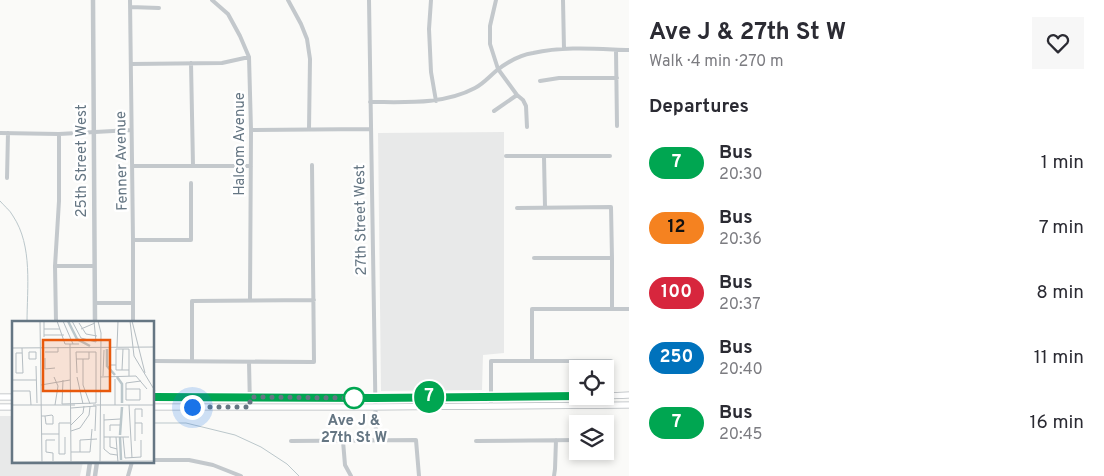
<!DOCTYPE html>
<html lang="en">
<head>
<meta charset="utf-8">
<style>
	body { margin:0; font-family:Overpass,sans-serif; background:#f7f7f7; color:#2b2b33; height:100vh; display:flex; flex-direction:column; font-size:19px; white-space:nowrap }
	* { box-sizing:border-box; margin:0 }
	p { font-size:16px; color:#7c7c81 }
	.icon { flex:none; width:28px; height:28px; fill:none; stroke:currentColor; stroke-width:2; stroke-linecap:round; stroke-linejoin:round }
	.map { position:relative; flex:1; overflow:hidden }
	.sheet { display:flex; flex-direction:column; background:#fff; width:475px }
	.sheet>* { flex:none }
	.badge { padding:0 10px; border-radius:16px; font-size:18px; line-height:32px }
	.controls { position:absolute; left:569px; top:360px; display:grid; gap:10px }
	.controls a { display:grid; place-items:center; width:45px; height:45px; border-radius:0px; background:#fff; box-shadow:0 2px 8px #0003; font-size:25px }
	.you { position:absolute; width:25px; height:25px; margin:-12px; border:4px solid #fff; border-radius:50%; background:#1a73e8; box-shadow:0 0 0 8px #1a73e833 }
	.map>.badge { position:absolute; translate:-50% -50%; box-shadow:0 0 0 2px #fff }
	h2 { padding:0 20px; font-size:19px; line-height:45px }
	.round { display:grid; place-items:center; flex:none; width:52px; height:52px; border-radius:0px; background:#f7f7f7 }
	.summary { display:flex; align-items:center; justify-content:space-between; height:85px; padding:0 20px }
	h1 { font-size:24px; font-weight:700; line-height:38px }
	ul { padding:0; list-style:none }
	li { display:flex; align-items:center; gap:15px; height:65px; padding:0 20px }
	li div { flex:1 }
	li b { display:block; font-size:19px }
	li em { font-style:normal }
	li .badge { min-width:55px; font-weight:700; text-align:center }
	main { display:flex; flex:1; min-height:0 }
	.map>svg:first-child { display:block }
	.built { fill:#e8e9e9 }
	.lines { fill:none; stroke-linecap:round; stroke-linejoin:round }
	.stream { stroke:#bbc7cb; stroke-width:1 }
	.primary-casing { stroke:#b5babe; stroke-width:7 }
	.minor { stroke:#c3c8cc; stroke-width:4 }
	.tertiary { stroke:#c3c8cc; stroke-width:4.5 }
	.primary { stroke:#fff; stroke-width:5.5 }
	.line-casing { stroke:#fff; stroke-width:11 }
	.line { stroke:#00a651; stroke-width:8 }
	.walk { stroke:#657683; stroke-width:5; stroke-dasharray:0 9 }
	.stop-dot { fill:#fff; stroke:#00a651; stroke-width:2.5 }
	.labels { text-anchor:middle; stroke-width:5; stroke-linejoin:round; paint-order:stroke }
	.street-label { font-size:15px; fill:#657683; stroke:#fff }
	.stop-label { font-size:15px; font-weight:bold; fill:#657683; stroke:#fff }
	.inset-river { fill:none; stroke:#bbc7cb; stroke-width:2.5 }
	.inset-road { fill:none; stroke:#b5bdc2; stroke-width:1 }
	.view { fill:#e8590c; fill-opacity:0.15; stroke:#e8590c; stroke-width:2.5 }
	.inset-edge { fill:none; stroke:#657683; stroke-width:2.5 }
</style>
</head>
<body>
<main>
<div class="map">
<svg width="629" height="476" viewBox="0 0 629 476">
	<rect width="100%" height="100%" fill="#fafaf8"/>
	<path class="built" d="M504 132V353L483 355 482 390 381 391 378 133Z
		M0 416H14V462H83L80 476H0Z"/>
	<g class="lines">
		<path class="stream" d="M0 201C4 206 10 210 13 216 33 246 27 288 27 322
			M154 423H186L235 435 261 447 287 464 299 476"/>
		<defs>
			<path id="primary" d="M605 396 629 395
				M0 397H14
				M154 397 375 398 578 396
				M0 407H14
				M154 407H375L629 405"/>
		</defs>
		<use href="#primary" class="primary-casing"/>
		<path class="minor" d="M130 0 133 240V322
			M212 0 228 14 240 36 249 57 251 130 250 300
			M288 0 301 24 307 39 310 59 309 129
			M369 0 376 440
			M431 0 429 29 431 72 436 101
			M496 0 490 26V44L498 69 517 95 523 100 526 106 527 127
			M563 0 564 49
			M130 7 159 8
			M616 50 617 126
			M191 63 193 166
			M131 64 222 63 249 57
			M540 81 559 78H617
			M370 102C405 102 443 105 475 88 483 84 489 77 496 71 506 63 520 55 533 53 565 46 597 49 629 50
			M494 111 517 95
			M251 130 370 129
			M0 133 59 134 131 130
			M506 156H610
			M544 157 545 207
			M132 166H251
			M7 178 8 133
			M517 208 611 207 612 258V309
			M133 240H191V183
			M534 258H612
			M55 266H94
			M95 303H132
			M56 322 55 266 59 201V134
			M154 361 314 362 312 165
			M192 361V301L314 300
			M532 361V309H629
			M249 362 250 407
			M491 406V361H611
			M291 441 416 440 419 476
			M343 441 345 465 351 476
			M476 441 578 440
			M605 441H611
			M154 460H189L213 465 241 476
			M128 476 132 462
			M554 476 555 469 556 440"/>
		<path class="tertiary" d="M93 0 95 322
			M88 476 90 462
			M95 476 97 462"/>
		<use href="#primary" class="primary"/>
	</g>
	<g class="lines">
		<defs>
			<path id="line" d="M154 397 375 398 578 396"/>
		</defs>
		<use href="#line" class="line-casing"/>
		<use href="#line" class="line"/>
		<path class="walk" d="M192 407H250V397L357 398H354"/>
	</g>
	<circle class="stop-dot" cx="354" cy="398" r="10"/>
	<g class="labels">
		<g class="street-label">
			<text transform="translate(239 144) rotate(-90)" y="5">Halcom Avenue</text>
			<text transform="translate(81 161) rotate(-90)" y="5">25th Street West</text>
			<text transform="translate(121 161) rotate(-91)" y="5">Fenner Avenue</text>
			<text transform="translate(360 220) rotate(-91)" y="5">27th Street West</text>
		</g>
		<g class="stop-label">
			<text x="354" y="425">Ave J &amp;<tspan x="354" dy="17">27th St W</tspan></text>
		</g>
	</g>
	<g transform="translate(12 321)">
		<rect width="142" height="142" fill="#fafaf8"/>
		<path class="inset-river" d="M56 0 65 18 78 25M95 28V45L103 54M105 56 110 63V82M108 114 110 86M108 116 109 139"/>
		<path class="inset-road" d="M28 0 30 142M45 0 53 23H67M51 0 61 23M60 0 69 17 84 21 82 0M86 0 89 12 88 141M118 0 122 35 143 70M120 0 133 52M67 2 74 13 85 15M32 8H48M69 8 83 2M32 14H52M32 16V0M58 23 59 141M105 26 106 0M0 27 143 26M98 27V44H104M17 31H24V38H17ZM33 31H46V26M10 32H4V52H11L10 27M33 37V48L43 47M64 38H77V31M71 38V64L78 83M24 45 25 82M0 47V84M110 49 111 28M117 49H104V28H117V55M91 55 92 29M42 56 46 65 43 84M65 56 71 83M88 56 124 55 135 68M1 59H24M51 59 50 83 84 82V31H64L65 52M29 64 58 59M114 68H128V79H114V62L129 60M0 70H18L19 84M0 84H63M81 84H143M103 84V58M117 84 120 137M59 87 84 85 83 110M92 93V128L98 133 105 134M29 95H33L40 94 41 95V103H34L33 95M92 99 108 98M123 102H130V113M59 104 71 92 72 85M59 110 68 107 77 94 78 86M98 110V104H108M29 113H47M53 116V133H47V102H59M92 116H117M98 116V126L105 128M104 116 106 142M111 116 113 137 129 136V119M123 120V88H130V96M59 131H78L80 108M68 131V119L85 118M41 140V132L34 131V119H43M0 141 143 140"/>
		<path class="view" d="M31 19H98V70H31Z"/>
		<rect width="142" height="142" class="inset-edge"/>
	</g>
</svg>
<div class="controls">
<a><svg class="icon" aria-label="locate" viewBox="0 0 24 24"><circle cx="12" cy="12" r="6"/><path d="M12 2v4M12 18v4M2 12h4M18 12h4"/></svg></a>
<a><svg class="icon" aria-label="layers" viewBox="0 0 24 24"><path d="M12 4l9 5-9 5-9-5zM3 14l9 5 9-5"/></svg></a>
</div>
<div class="you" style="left:192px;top:407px"></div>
<b class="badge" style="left:429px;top:397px;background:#00a651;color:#fff">7</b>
</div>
<section class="sheet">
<div class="summary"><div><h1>Ave J &amp; 27th St W</h1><p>Walk · 4 min · 270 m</p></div><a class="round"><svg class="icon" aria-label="heart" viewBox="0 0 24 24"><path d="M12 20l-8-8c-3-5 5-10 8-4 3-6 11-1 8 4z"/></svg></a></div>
<h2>Departures</h2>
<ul>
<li><span class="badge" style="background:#00a651;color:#fff">7</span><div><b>Bus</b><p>20:30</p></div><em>1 min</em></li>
<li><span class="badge" style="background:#f58220;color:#111">12</span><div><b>Bus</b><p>20:36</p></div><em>7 min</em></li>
<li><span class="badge" style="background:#d7263d;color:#fff">100</span><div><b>Bus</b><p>20:37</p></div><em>8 min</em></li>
<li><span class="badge" style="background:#0072bc;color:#fff">250</span><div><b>Bus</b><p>20:40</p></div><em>11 min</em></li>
<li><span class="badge" style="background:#00a651;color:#fff">7</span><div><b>Bus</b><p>20:45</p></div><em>16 min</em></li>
</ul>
</section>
</main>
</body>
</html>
